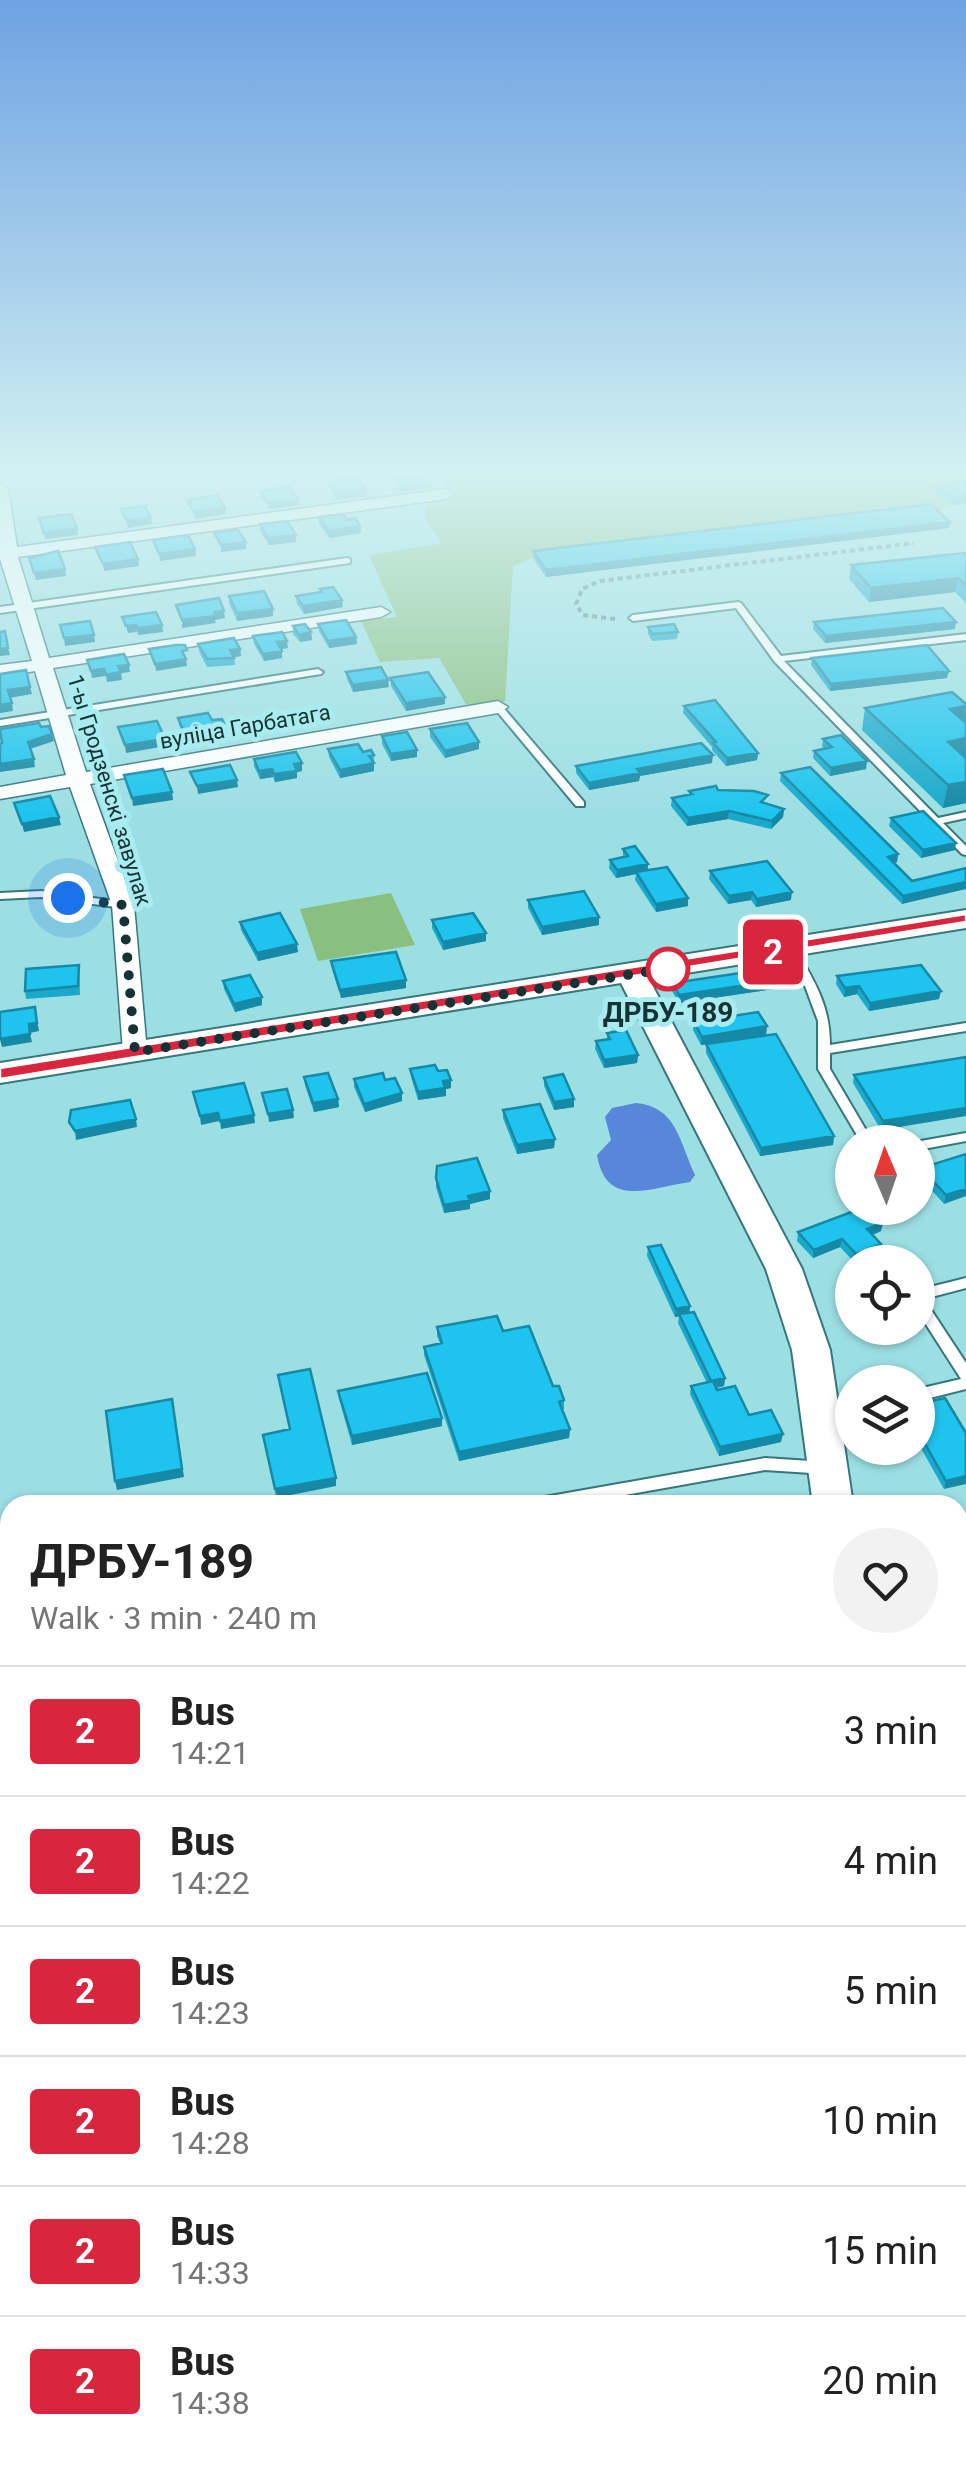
<!DOCTYPE html>
<html lang="en">
<head>
<meta charset="utf-8">
<style>
	body { margin:0; font-family:Roboto,sans-serif; background:#f2f2f2; color:#222; height:100vh; display:flex; flex-direction:column; font-size:38px; white-space:nowrap }
	* { box-sizing:border-box; margin:0 }
	p { font-size:32px; color:#767676 }
	.icon { flex:none; width:55px; height:55px; fill:none; stroke:currentColor; stroke-width:2; stroke-linecap:round; stroke-linejoin:round }
	.map { position:relative; flex:1; overflow:hidden }
	.panel { position:absolute; left:0px; top:1495px; width:968px; height:972px; display:flex; flex-direction:column; background:#fff; border-radius:30px 30px 0 0; box-shadow:0 2px 8px #0004 }
	.panel>* { flex:none }
	.badge { padding:0 20px; border-radius:8px; font-size:35px; line-height:65px }
	.needle { width:65px; rotate:358deg }
	.tools { position:absolute; left:835px; top:1125px; display:grid; gap:20px }
	.tools a { display:grid; place-items:center; width:100px; height:100px; border-radius:50%; background:#fff; box-shadow:0 2px 8px #0004; font-size:50px }
	.you { position:absolute; width:50px; height:50px; margin:-25px; border:8px solid #fff; border-radius:50%; background:#1a73e8; box-shadow:0 0 0 15px #1a73e833 }
	.map>.badge { position:absolute; translate:-50% -50%; box-shadow:0 0 0 5px #fff }
	.round { display:grid; place-items:center; flex:none; width:105px; height:105px; border-radius:52px; background:#f2f2f2 }
	.overview { display:flex; align-items:center; justify-content:space-between; height:170px; padding:0 30px }
	h1 { font-size:48px; font-weight:700; line-height:75px }
	ul { padding:0; list-style:none }
	li { display:flex; align-items:center; gap:30px; height:130px; padding:0 30px; border-top:2px solid #e0e0e0 }
	li div { flex:1 }
	li b { display:block; font-size:38px }
	li em { font-style:normal }
	li .badge { min-width:110px; font-weight:700; text-align:center }
	.map>svg:first-child { display:block }
	.green { fill:#89bf7f }
	.water { fill:#5887d9 }
	.lines { fill:none; stroke-linecap:round; stroke-linejoin:round }
	.service-casing { stroke:#35777b; stroke-width:4 }
	.minor-casing { stroke:#35777b; stroke-width:3 }
	.tertiary-casing { stroke:#35777b; stroke-width:4 }
	.path { stroke:#59888b; stroke-width:4; stroke-dasharray:5 4; stroke-linecap:butt }
	.service { fill:#fff; fill-rule:evenodd }
	.minor { fill:#fff; fill-rule:evenodd }
	.tertiary { fill:#fff; fill-rule:evenodd }
	.wall { fill:#1aa9cc }
	.shaded-wall { fill:#1589a6 }
	.building { fill:#1ec4ed; stroke:#1589a6; stroke-width:2.5 }
	.line { fill:#d7263d; stroke:#fff; stroke-width:2.5 }
	.walk { stroke:#163234; stroke-width:10; stroke-dasharray:0 18 }
	.stop-dot { fill:#fff; stroke:#d7263d; stroke-width:5 }
	.labels { text-anchor:middle; stroke-width:10; stroke-linejoin:round; paint-order:stroke }
	.far-street-label { font-size:22px; fill:#163234; stroke:#a9ecf0 }
	.stop-label { font-size:28px; font-weight:bold; fill:#163234; stroke:#a9ecf0 }
</style>
</head>
<body>
<div class="map">
<svg width="966" height="2466" viewBox="0 0 966 2466">
	<rect width="100%" height="100%" fill="#9cdfe3"/>
	<path class="green" d="M448 471H966V487L936 493 953 505 941 510 533 558 513 566 505 702 466 704 439 658 380 662 361 621 397 617 369 555 442 543 425 519 428 500 452 496 445 489Z
		M391 893 415 945 318 961 300 909Z"/>
	<path class="water" d="M636 1103C677 1107 679 1141 695 1175L690 1182C650 1188 606 1209 597 1155L611 1140 605 1117 612 1108Z"/>
	<g class="lines">
		<defs>
			<path id="service" d="M347 558 350 559V563L0 613V607Z
				M738 602 741 603 781 656 966 634V640L784 661 938 818 966 812V818L943 823 966 846V855L962 854 774 661 736 608 633 621 629 618 633 615Z
				M318 669 323 672 321 674 0 726V720Z
				M495 705H501L584 802V806H576L495 709Z
				M41 891 123 902 129 905 123 908 41 897 0 899V893Z
				M790 946 796 949C815 983 830 1005 830 1045L966 1023V1031L830 1053V1069L873 1142H861L818 1069V1021L805 986 784 949Z
				M966 1133V1141L918 1150V1142H915Z
				M966 1278V1288L924 1299 966 1363V1389L918 1401V1389L961 1379 918 1312V1290Z
				M852 1405V1417L821 1423 816 1421 813 1417 816 1413Z
				M765 1458 826 1462 832 1464 834 1468 832 1472 826 1474 765 1470 569 1505H525L527 1501 533 1499Z"/>
			<path id="minor" d="M0 484 8 489 17 547 446 489 454 494 446 499 18 557 49 658 381 607 390 612 381 617 53 668 86 772 498 701 508 707 498 713 90 784 134 905 147 1052 135 1060 123 1052 112 905 70 787 0 799V787L66 775 35 671 0 677V665L32 661 0 559Z
				M10 1814V1848L0 1850V1816Z
				M966 1854V1891L958 1894V1858Z
				M283 2458H329L330 2466H284Z
				M836 2458H882L884 2466H838Z"/>
			<path id="tertiary" d="M966 910V928L649 979 802 1269 830 1350 853 1505H813L792 1350 766 1269 621 983 0 1083V1063Z
				M958 1923 966 1926V1992L958 1989Z"/>
		</defs>
		<use href="#service" class="service-casing"/>
		<use href="#minor" class="minor-casing"/>
		<use href="#tertiary" class="tertiary-casing"/>
		<path class="path" d="M615 619 583 615 576 604 582 589 600 581 914 543"/>
		<use href="#service" class="service"/>
		<use href="#minor" class="minor"/>
		<use href="#tertiary" class="tertiary"/>
	</g>
	<path class="wall" d="M391 472 431 482 432 488 400 492 391 478Z
		M328 480 366 489V496L337 500 328 486Z
		M966 481V503L953 505 935 493 936 486Z
		M260 491 298 499 299 505 269 509 261 497Z
		M319 517 347 520 360 526 361 533 329 538 319 524Z
		M260 524 296 535V542L269 545 260 531Z
		M949 528 546 577 533 558V551Z
		M966 553V603L955 592 869 602 849 579 851 565Z
		M320 589 343 607 304 614 297 604 296 596 320 592Z
		M229 596 273 609V616L237 621 229 603Z
		M814 622 955 629 825 643 813 629Z
		M318 624 356 637 357 644 329 648 319 631Z
		M293 626 311 632 312 640 300 642 293 634Z
		M648 627 678 632 677 639 652 641 648 634Z
		M253 636 288 648 281 649 282 658 264 661 254 644Z
		M198 644 240 649 241 656 234 657 235 665 207 667 199 651Z
		M812 658 947 678 830 691 811 665Z
		M346 672 389 687 353 692 347 679Z
		M390 678 445 697V704L406 711 391 686Z
		M966 704V803L943 808 862 730 865 708Z
		M684 706 758 753 757 760 726 766 712 750V747L683 713Z
		M178 718 212 720 228 731V739L188 746 179 725Z
		M430 729 479 742V749L445 758 430 737Z
		M382 736 417 750V757L391 761 382 744Z
		M823 739 866 769 830 776 813 758 814 751 824 749 822 746Z
		M328 749 363 752 374 755V771L340 778 329 757Z
		M254 759 302 763V771L297 772V778L275 782 273 777 260 779 254 766Z
		M712 763 640 776 639 781 589 790 576 773V766Z
		M781 773 898 854 897 862 894 863 912 881 902 904 780 781Z
		M718 790 784 809 783 817 771 829 728 819 687 826 671 806 672 798 689 795V791Z
		M891 818 955 850 921 858 889 826Z
		M623 849 648 864V870L688 906 656 912 635 880 636 874 616 878 609 868 610 860 623 857Z
		M710 871 791 900 756 907 751 900 728 904 709 879Z
		M528 900 599 917V925L542 935 528 908Z
		M432 920 486 941 443 950 432 928Z
		M240 922 298 952 258 961 241 930Z
		M331 961 406 980V988L341 998 332 969Z
		M79 965 80 995 26 999 25 991Z
		M837 976 939 999 869 1011 857 994 844 997 836 984Z
		M788 979 787 987 679 1003 672 991 673 983Z
		M223 981 262 997V1005L235 1012 224 989Z
		M694 1022 767 1026 766 1035 701 1045 693 1030Z
		M607 1033 638 1055 637 1063 604 1068 595 1049 596 1041 607 1039Z
		M706 1044 834 1136 833 1145 760 1156 706 1053Z
		M966 1057 881 1130 853 1083 854 1075Z
		M410 1069 438 1071 451 1080V1088L446 1089V1096L418 1100 411 1077Z
		M304 1077 338 1099 339 1107 314 1112 305 1085Z
		M544 1078 574 1107 554 1110 544 1086Z
		M354 1079 385 1080 402 1093V1101L365 1112 354 1087Z
		M503 1110 555 1139 554 1148 517 1154 503 1118Z
		M966 1154 944 1204 919 1176 921 1168Z
		M436 1178 490 1199 470 1204V1209L444 1213 436 1187Z
		M881 1231 873 1235 881 1244 880 1252 854 1262 840 1247 813 1258 797 1241 798 1232Z
		M648 1247 690 1306 689 1313 725 1378 724 1386 716 1388 717 1390 781 1442 719 1456 690 1394 691 1386 707 1383 678 1323 679 1316 675 1317 647 1256Z
		M437 1327 553 1386 564 1400V1409H562L570 1429 569 1438 459 1461 424 1355V1347L440 1343 437 1336Z
		M338 1391 442 1418V1426L352 1445 339 1399Z
		M918 1404 966 1433 944 1489 918 1443Z
		M10 1951V2018L0 2019V1952Z"/>
	<path class="shaded-wall" d="M36 471H63L37 474Z
		M431 482 432 488 400 492V485Z
		M366 489V496L337 500 336 493Z
		M966 496V503L953 505 954 498Z
		M298 499 299 505 269 509 268 503Z
		M225 508 226 514 195 519 194 512Z
		M151 518 152 524 128 528 127 521Z
		M950 522 949 528 546 577V570Z
		M360 526 361 533 329 538 328 531Z
		M77 528 78 535 45 539 44 533Z
		M296 535V542L269 545 268 538Z
		M246 542V549L221 552V545Z
		M195 549 196 556 160 561 159 554Z
		M138 559 139 566 104 571 103 564Z
		M65 569 66 576 36 580 34 573Z
		M958 578 955 592 869 602 871 588Z
		M342 600 343 607 304 614 303 606Z
		M273 609V616L237 621V613Z
		M224 611 225 618 215 620 216 623 182 628V620Z
		M956 622 955 629 825 643 826 636Z
		M136 625 137 632 128 633 126 626Z
		M162 625 163 632 138 635 137 628Z
		M311 632 312 640 300 642 299 635Z
		M94 635 95 642 65 646 64 638Z
		M356 637 357 644 329 648 328 641Z
		M287 641 288 648 277 650V642Z
		M8 648 10 655 0 656V649Z
		M240 649 241 656 231 658 230 650Z
		M282 651V658L264 661 263 654Z
		M186 659 187 666 156 671 155 664Z
		M129 665 130 672 121 673 122 680 107 682 106 675 118 666Z
		M104 669 105 676 92 678 91 671Z
		M949 671 947 678 830 691 831 684Z
		M388 680 389 687 353 692V685Z
		M30 687 32 694 9 698 8 690Z
		M445 697V704L406 711V703Z
		M12 703 13 711 0 713V705Z
		M966 706V716L964 727 950 709Z
		M228 731V739L188 746 187 738Z
		M52 734 54 741 30 749 28 742Z
		M966 738V759L948 742Z
		M165 739 166 746 126 753 125 745Z
		M479 742V749L445 758V751Z
		M417 750V757L391 761V754Z
		M758 753 757 760 726 766 727 758Z
		M713 755 712 763 640 776 639 781 589 790V783L637 769Z
		M34 759 35 767 0 772V764Z
		M867 761 866 769 830 776 831 768Z
		M302 763V771L297 772V778L275 782 274 774 294 764Z
		M374 763V771L340 778V770Z
		M272 769 273 777 260 779 259 771Z
		M237 780 238 787 198 794 197 786Z
		M966 782V803L943 808 948 785Z
		M172 792 173 800 133 806 132 798Z
		M784 809 783 817 771 829 772 821Z
		M729 811 728 819 687 826 688 818Z
		M59 817 61 825 24 832 22 824Z
		M956 843 955 850 921 858 923 850Z
		M898 854 897 862 886 865 888 857Z
		M648 864 647 872 616 878 617 870Z
		M966 882V889L902 904 903 896Z
		M752 892 751 900 728 904 729 896Z
		M792 892 791 900 756 907 757 899Z
		M688 898V906L656 912V904Z
		M599 917V925L542 935V927Z
		M486 933V941L443 950V942Z
		M297 944 298 952 258 961 257 953Z
		M788 979 787 987 679 1003V995Z
		M406 980V988L341 998 340 990Z
		M859 986 857 994 844 997 845 988Z
		M941 991 939 999 869 1011 870 1003Z
		M262 997V1005L235 1012 234 1004Z
		M35 1007 39 1031 30 1033 29 1024Z
		M767 1026 766 1035 701 1045 702 1037Z
		M30 1034 32 1042 2 1047 0 1039Z
		M638 1055 637 1063 604 1068V1060Z
		M451 1080V1088L446 1089V1096L418 1100V1092L443 1081Z
		M402 1093V1101L365 1112 364 1104Z
		M338 1099 339 1107 314 1112 313 1103Z
		M574 1099V1107L554 1110V1102Z
		M966 1108V1116L881 1130 883 1121Z
		M293 1110 294 1118 269 1122 268 1114Z
		M218 1113 219 1121 201 1125 200 1116Z
		M254 1115 255 1123 221 1129 220 1121Z
		M136 1119 137 1127 76 1140 75 1131Z
		M834 1136 833 1145 760 1156 761 1148Z
		M555 1139 554 1148 517 1154V1145Z
		M966 1189V1196L944 1204 946 1195Z
		M490 1191V1199L470 1204V1209L444 1213V1205L468 1196Z
		M883 1223 881 1231 866 1237 867 1229Z
		M842 1239 840 1247 813 1258 814 1250Z
		M881 1244 880 1252 854 1262 856 1254Z
		M690 1306 689 1315 675 1317 676 1309Z
		M725 1378 724 1386 710 1389 711 1381Z
		M172 1399 184 1477 117 1490 115 1481Z
		M442 1418V1426L352 1445V1436Z
		M570 1429 569 1438 459 1461V1452Z
		M783 1434 781 1442 719 1456 720 1447Z
		M966 1476V1484L944 1489 946 1481Z
		M336 1478V1486L276 1498 275 1489Z"/>
	<path class="building" d="M397 471H424L431 482 400 485 391 472Z
		M357 476 366 489 336 493 328 480Z
		M966 481V496L954 498 936 486Z
		M290 487 298 499 268 503 260 491Z
		M217 495 225 508 194 512 187 500Z
		M931 504 950 522 546 570 533 551Z
		M145 506 151 518 127 521 121 509Z
		M71 514 77 528 44 533 39 518Z
		M343 514 347 520 355 518 360 526 328 531 319 517Z
		M287 521 296 535 268 538 260 524Z
		M238 530 246 542 221 545 214 533Z
		M188 535 195 549 159 554 153 540Z
		M130 542 138 559 103 564 95 547Z
		M58 551 65 569 34 573 29 558Z
		M966 553V586L958 578 871 588 851 565Z
		M333 587 342 600 303 606 296 596 322 592 320 589Z
		M264 591 273 609 237 613 229 596Z
		M219 598 224 611 214 612 215 616 182 620 176 605Z
		M943 608 956 622 826 636 814 622Z
		M156 612 162 625 137 628 136 625 126 626 122 617Z
		M346 620 356 637 328 641 318 624Z
		M90 621 94 635 64 638 60 625Z
		M305 624 311 632 299 635 293 626Z
		M674 624 678 632 652 634 648 627Z
		M5 631 8 648 0 649V632Z
		M282 632 287 641 277 642 282 651 263 654 253 636Z
		M234 638 240 649 230 650 234 658 207 659 198 644Z
		M176 645H185L187 650 182 651 186 659 155 664 149 649Z
		M927 645 949 671 831 684 812 658Z
		M124 654 129 665 118 666 121 672 106 675 104 669 91 671 87 660Z
		M381 667 388 680 353 685 346 672Z
		M26 670 30 687 8 690 12 703 0 705V674Z
		M428 672 445 697 406 703 390 678Z
		M952 692 966 704V706L950 709 966 723V738L948 742 966 758V782L948 785 865 708Z
		M715 700 758 753 727 758 713 743 716 742 684 706Z
		M208 713 212 720 222 719 228 731 187 738 178 718Z
		M157 721 165 739 125 745 118 727Z
		M39 723 41 727 49 726 52 734 28 742 34 759 0 764V744L2 743 0 729Z
		M467 723 479 742 445 751 430 729Z
		M407 732 417 750 391 754 382 736Z
		M841 735 867 761 831 768 814 751 832 747 823 739Z
		M701 743 713 755 637 769 640 773 589 783 576 766Z
		M358 744 363 752 371 750 374 755 369 756 374 763 340 770 328 749Z
		M296 752 302 763 294 764 297 771 274 774 272 769 259 771 254 759Z
		M230 765 237 780 197 786 190 772Z
		M810 767 898 854 888 857 912 881 966 868V882L903 896 781 773Z
		M163 769 172 792 132 798 124 775Z
		M716 786 718 790 754 791 768 795 761 802 784 809 772 821 729 811 688 818 672 798 692 794 689 791Z
		M50 796 59 817 22 824 14 803Z
		M923 811 956 843 923 850 891 818Z
		M635 846 648 864 617 870 610 860 628 856 623 849Z
		M767 861 792 892 757 899 752 892 729 896 710 871Z
		M667 867 688 898 656 904 636 872Z
		M584 891 599 917 542 927 528 900Z
		M280 913 297 944 257 953 240 922Z
		M473 913 486 933 443 942 432 920Z
		M396 952 406 980 340 990 331 961Z
		M79 965 78 986 25 991 26 969Z
		M921 965 941 991 870 1003 859 986 845 988 837 976Z
		M781 967 788 979 679 995 673 983Z
		M250 975 262 997 234 1004 223 981Z
		M35 1007 37 1023 29 1024 30 1034 0 1039V1012Z
		M758 1012 767 1026 702 1037 694 1022Z
		M626 1030 638 1055 604 1060 596 1041 610 1039 607 1033Z
		M776 1034 834 1136 761 1148 706 1044Z
		M966 1057V1108L883 1121 854 1075Z
		M435 1065 438 1071 447 1070 451 1080 443 1081 445 1088 418 1092 410 1069Z
		M328 1073 338 1099 313 1103 304 1077Z
		M383 1073 385 1080 395 1078 402 1093 364 1104 354 1079Z
		M563 1074 574 1099 554 1102 544 1078Z
		M244 1083 254 1115 220 1121 218 1113 200 1116 193 1092Z
		M287 1089 293 1110 268 1114 262 1093Z
		M130 1100 136 1119 75 1131 69 1122 71 1110Z
		M540 1104 555 1139 517 1145 503 1110Z
		M966 1154V1189L946 1195 921 1168Z
		M477 1158 490 1191 468 1196 470 1200 444 1205 436 1178 437 1166Z
		M862 1208H868L883 1223 867 1229 881 1244 856 1254 842 1239 814 1250 798 1232Z
		M661 1245 690 1306 676 1309 648 1247Z
		M694 1312 725 1378 711 1381 679 1314Z
		M497 1316 503 1331 529 1326 553 1386H559L564 1400 559 1402 570 1429 459 1452 424 1347 442 1343 437 1327Z
		M310 1369 336 1478 275 1489 263 1435 290 1429 278 1375Z
		M427 1373 442 1418 352 1436 338 1391Z
		M713 1381 717 1390 735 1386 749 1415 771 1410 783 1434 720 1447 691 1386Z
		M945 1398 966 1433V1476L946 1481 918 1431V1404Z
		M172 1399 182 1469 115 1481 106 1411Z
		M10 1951V2011L0 2012V1952Z
		M958 2272 963 2292 958 2293Z
		M758 2458 760 2466H705Z"/>
	<linearGradient id="sky" x2="0" y2="1"><stop stop-color="#6ea2e2"/><stop offset="0.58" stop-color="#d2f1f2"/><stop offset="1" stop-color="#d2f1f2" stop-opacity="0"/></linearGradient>
	<rect width="966" height="816" fill="url(#sky)"/>
	<path class="line" d="M966 914V922L0 1079V1068Z"/>
	<g class="lines">
		<path class="walk" d="M68 898 123 905 135 1052 672 968 668 969"/>
	</g>
	<circle class="stop-dot" cx="668" cy="969" r="20"/>
	<g class="labels">
		<g class="far-street-label">
			<text transform="translate(245 726) rotate(-10)" y="8">вуліца Гарбатага</text>
			<text transform="translate(110 790) rotate(73)" y="8">1-ы Гродзенскі завулак</text>
		</g>
		<g class="stop-label">
			<text x="668" y="1022">ДРБУ-189</text>
		</g>
	</g>
</svg>
<div class="tools">
<a><svg class="needle" viewBox="-14 -14 28 28"><path d="M0-13l5 13h-10z" fill="#e53935"/><path d="M0 13l5-13h-10z" fill="#767676"/></svg></a>
<a><svg class="icon" aria-label="locate" viewBox="0 0 24 24"><circle cx="12" cy="12" r="6"/><path d="M12 2v4M12 18v4M2 12h4M18 12h4"/></svg></a>
<a><svg class="icon" aria-label="layers" viewBox="0 0 24 24"><path d="M12 4l9 5-9 5-9-5zM3 14l9 5 9-5"/></svg></a>
</div>
<div class="you" style="left:68px;top:898px"></div>
<b class="badge" style="left:773px;top:952px;background:#d7263d;color:#fff">2</b>
<section class="panel">
<div class="overview"><div><h1>ДРБУ-189</h1><p>Walk · 3 min · 240 m</p></div><a class="round"><svg class="icon" aria-label="heart" viewBox="0 0 24 24"><path d="M12 20l-8-8c-3-5 5-10 8-4 3-6 11-1 8 4z"/></svg></a></div>
<ul>
<li><span class="badge" style="background:#d7263d;color:#fff">2</span><div><b>Bus</b><p>14:21</p></div><em>3 min</em></li>
<li><span class="badge" style="background:#d7263d;color:#fff">2</span><div><b>Bus</b><p>14:22</p></div><em>4 min</em></li>
<li><span class="badge" style="background:#d7263d;color:#fff">2</span><div><b>Bus</b><p>14:23</p></div><em>5 min</em></li>
<li><span class="badge" style="background:#d7263d;color:#fff">2</span><div><b>Bus</b><p>14:28</p></div><em>10 min</em></li>
<li><span class="badge" style="background:#d7263d;color:#fff">2</span><div><b>Bus</b><p>14:33</p></div><em>15 min</em></li>
<li><span class="badge" style="background:#d7263d;color:#fff">2</span><div><b>Bus</b><p>14:38</p></div><em>20 min</em></li>
</ul>
</section>
</div>
</body>
</html>
